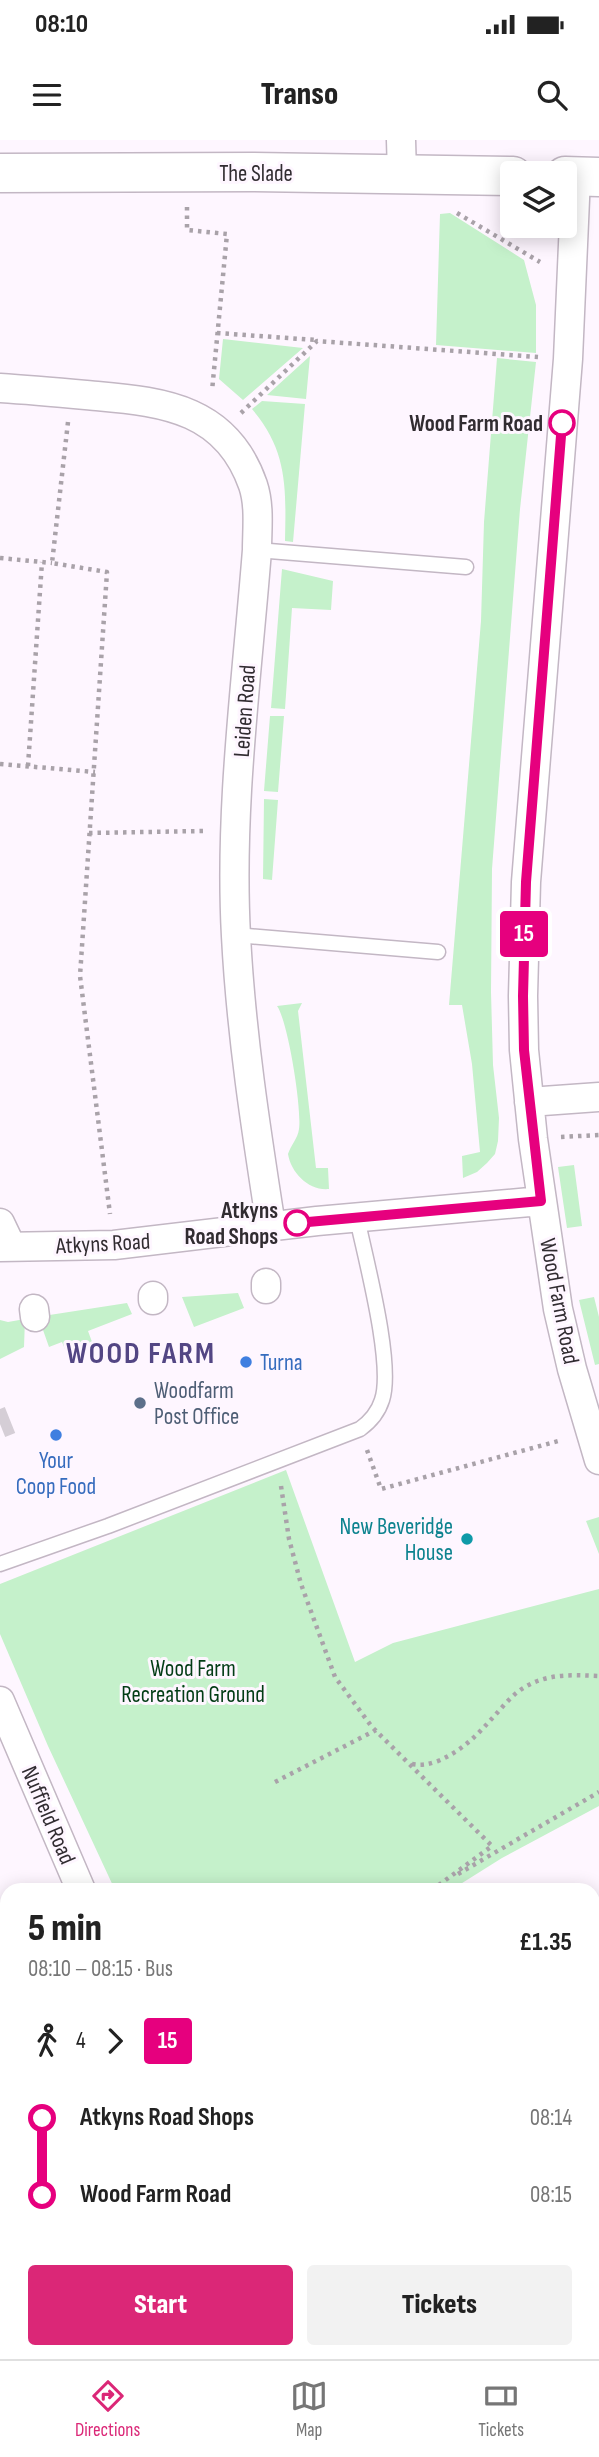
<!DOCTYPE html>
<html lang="en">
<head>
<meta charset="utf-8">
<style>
	body { margin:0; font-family:"Sofia Sans Condensed",sans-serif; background:#f2f2f2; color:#222; height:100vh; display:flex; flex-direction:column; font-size:26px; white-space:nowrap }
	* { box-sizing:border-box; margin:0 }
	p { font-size:23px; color:#767676 }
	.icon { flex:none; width:38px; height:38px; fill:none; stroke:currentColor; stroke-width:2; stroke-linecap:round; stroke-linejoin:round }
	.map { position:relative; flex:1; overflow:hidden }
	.details { position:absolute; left:0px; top:1743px; width:600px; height:476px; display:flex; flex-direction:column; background:#fff; border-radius:21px 21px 0 0; box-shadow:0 4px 18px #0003 }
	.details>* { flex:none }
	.badge { padding:0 14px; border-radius:5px; font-size:24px; line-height:46px }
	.buttons { position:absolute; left:500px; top:21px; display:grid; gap:14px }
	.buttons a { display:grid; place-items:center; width:77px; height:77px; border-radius:7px; background:#fff; box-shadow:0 4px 18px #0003; font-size:35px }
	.map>.badge { position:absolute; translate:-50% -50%; box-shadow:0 0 0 4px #fff }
	.legs { display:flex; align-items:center; gap:10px; height:77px; padding:0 28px; font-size:23px }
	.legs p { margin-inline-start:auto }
	.overview { display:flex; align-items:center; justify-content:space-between; height:119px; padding:0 28px }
	h1 { font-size:38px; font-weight:800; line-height:52px }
	.action { display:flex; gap:14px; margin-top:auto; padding:14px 28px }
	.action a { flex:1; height:80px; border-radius:7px; background:#db2777; color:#fff; font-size:28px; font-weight:800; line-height:80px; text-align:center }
	.action a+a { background:#f2f2f2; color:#222 }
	ul { padding:0 28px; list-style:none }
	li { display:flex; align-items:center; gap:24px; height:77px; font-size:26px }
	li i { display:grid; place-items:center; width:10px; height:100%; margin:0 9px; background:currentColor }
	li i::after { content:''; width:18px; height:18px; margin:-9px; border:5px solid; border-radius:50%; background:#fff }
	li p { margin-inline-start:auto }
	li:first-child i { background:linear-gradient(#0000 50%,currentColor 0) }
	li:last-child i { background:linear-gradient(currentColor 50%,#0000 0) }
	.status { display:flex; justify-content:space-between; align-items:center; height:49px; padding:0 35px; background:#fff; direction:ltr }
	.status svg { height:19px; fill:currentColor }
	header { display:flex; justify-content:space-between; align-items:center; height:91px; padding:0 28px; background:#fff; font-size:32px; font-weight:800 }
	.tabs { display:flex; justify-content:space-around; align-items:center; height:98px; border-top:2px solid #e0e0e0; background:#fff; font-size:19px; color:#767676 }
	.tabs a { display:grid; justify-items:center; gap:4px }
	.tabs .active { color:#db2777 }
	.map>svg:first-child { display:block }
	.green { fill:#c5f1cb }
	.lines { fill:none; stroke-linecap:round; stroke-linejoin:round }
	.street-tunnel { stroke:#d5ced6; stroke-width:28; stroke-dasharray:28 14; stroke-linecap:butt }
	.lane-casing { stroke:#c3b7c4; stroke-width:17 }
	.street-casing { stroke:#c3b7c4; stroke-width:31 }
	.secondary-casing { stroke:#c3b7c4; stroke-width:41 }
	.path { stroke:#a9a2a9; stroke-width:4.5; stroke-dasharray:3.5 5; stroke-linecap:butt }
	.lane { stroke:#fff; stroke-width:14 }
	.street { stroke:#fff; stroke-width:28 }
	.secondary { stroke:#fff; stroke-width:38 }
	.line-1-casing { stroke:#fff; stroke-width:16 }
	.line-1 { stroke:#e6007e; stroke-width:10 }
	.stop-1-dot { fill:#fff; stroke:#e6007e; stroke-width:3.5 }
	.shop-dot { fill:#3f7fe0; stroke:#fef6ff; stroke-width:2.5 }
	.service-dot { fill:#5c6f8a; stroke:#fef6ff; stroke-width:2.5 }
	.culture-dot { fill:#0f9aa8; stroke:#fef6ff; stroke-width:2.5 }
	.labels { text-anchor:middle; stroke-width:6; stroke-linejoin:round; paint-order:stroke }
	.street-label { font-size:23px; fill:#312c31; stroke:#fef6ff }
	.stop-label { font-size:23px; font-weight:bold; fill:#312c31; stroke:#fef6ff; text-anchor:end }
	.shop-label { font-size:23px; fill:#366cbe; stroke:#fef6ff; text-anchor:start }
	.service-label { font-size:23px; fill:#4e5e75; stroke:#fef6ff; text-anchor:start }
	.culture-label { font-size:23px; fill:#0d838f; stroke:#fef6ff; text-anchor:end }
	.park-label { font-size:23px; fill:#023c15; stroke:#fef6ff }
	.district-label { font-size:30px; font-weight:bold; letter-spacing:2px; fill:#534684; stroke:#fef6ff }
</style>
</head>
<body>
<div class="status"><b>08:10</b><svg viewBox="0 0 49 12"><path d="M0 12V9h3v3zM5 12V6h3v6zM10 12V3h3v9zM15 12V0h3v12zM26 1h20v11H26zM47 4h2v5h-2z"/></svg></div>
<header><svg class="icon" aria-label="menu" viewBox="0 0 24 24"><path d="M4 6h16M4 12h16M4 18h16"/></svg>Transo<svg class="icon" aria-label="search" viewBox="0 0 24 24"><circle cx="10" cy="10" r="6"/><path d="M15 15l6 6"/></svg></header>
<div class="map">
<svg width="599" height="2219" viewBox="0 0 599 2219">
	<rect width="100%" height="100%" fill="#fef6ff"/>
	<path class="green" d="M450 73 524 120 536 165V213L436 205 440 74Z
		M223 199 303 208 243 260 219 239Z
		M310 216 306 259 267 255Z
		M497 218 536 222 520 369 492 729 491 852 493 925 499 978 498 1001 495 1014 487 1023 477 1032 463 1038 462 1016 480 1012 472 924 462 865H449L481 481 484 382Z
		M262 261 305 264 293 402 285 401C286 349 288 311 252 269Z
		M282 429 333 441 331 470 292 468 285 569 271 568Z
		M270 576H284L278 652 264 651Z
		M264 659 278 660 272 740 263 739Z
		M302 863 298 871 316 1028H328L329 1049C309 1051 291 1033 288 1014 291 1005 298 998 299 989 302 969 288 881 277 866Z
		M574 1025 582 1086 567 1088 558 1027Z
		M238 1153 244 1168 194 1187 182 1157Z
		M594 1157 599 1177V1224L595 1225 579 1160Z
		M127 1163 132 1174 88 1191 95 1210 69 1219 62 1202 49 1207 43 1190V1176Z
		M25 1179 24 1207 0 1219V1180L8 1182Z
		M286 1330 355 1522 393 1503 599 1449V1666L502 1718 451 1750H115L48 1606 0 1494V1444Z
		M599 1377V1414L586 1381Z
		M599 2145V2219H554L551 2212H593V2148Z
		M13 2212H129L133 2219H14L11 2214Z"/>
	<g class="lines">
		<path class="street-tunnel" d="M0 1284 10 1280"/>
		<defs>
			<path id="lane" d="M257 410 466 427
				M236 795 438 812
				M0 1424 108 1386 360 1289C371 1281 378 1273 382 1260 394 1224 365 1117 357 1078"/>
			<path id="street" d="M401 0 402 34
				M576 36 568 219 526 742 523 856 524 910 533 999 558 1169 572 1229 599 1320
				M0 248C32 250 64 253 97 256 166 262 227 270 253 345 260 366 257 389 257 410 247 538 229 668 236 796 241 893 256 990 271 1086
				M529 962 599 957
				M0 1083 11 1106
				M0 1107 114 1105 317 1081 541 1061
				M266 1143V1149
				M153 1156V1160
				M34 1169 35 1177
				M0 1561 81 1750
				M0 1942 7 1939
				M593 1952 599 1950
				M332 2212 336 2219"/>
			<path id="secondary" d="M0 33 254 32 513 36
				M565 36 599 37"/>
		</defs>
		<use href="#lane" class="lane-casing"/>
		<use href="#street" class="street-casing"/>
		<use href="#secondary" class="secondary-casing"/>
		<path class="path" d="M187 67V90L227 94 212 251
			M457 73 540 122
			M217 193 316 200
			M241 273 317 201 538 217
			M68 282 52 423 107 432 80 836 110 1074
			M0 418 52 423
			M0 624 95 632
			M28 626 42 422
			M89 693 204 691
			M561 997 599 995
			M367 1310 381 1349 562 1300
			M281 1346 289 1399 301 1444 335 1537 372 1587 492 1706 436 1747 438 1750
			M412 1624C422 1626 429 1624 438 1621 464 1610 479 1593 497 1573 505 1564 514 1553 525 1547 549 1533 572 1535 599 1536
			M275 1642 376 1590
			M458 1734 599 1652
			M593 2140 599 2137
			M448 2219 461 2212"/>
		<use href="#lane" class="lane"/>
		<use href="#street" class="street"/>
		<use href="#secondary" class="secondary"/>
	</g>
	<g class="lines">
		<defs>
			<path id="line-1" d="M297 1083 541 1061 524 910 523 856 526 742 562 283"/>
		</defs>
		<use href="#line-1" class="line-1-casing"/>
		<use href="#line-1" class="line-1"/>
	</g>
	<g class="stop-1-dot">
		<circle cx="562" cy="283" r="12"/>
		<circle cx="297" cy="1083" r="12"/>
	</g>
	<g class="shop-dot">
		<circle cx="246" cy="1222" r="7"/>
		<circle cx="56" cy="1295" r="7"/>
	</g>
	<circle class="service-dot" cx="140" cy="1263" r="7"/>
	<circle class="culture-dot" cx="467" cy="1399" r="7"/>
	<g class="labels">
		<g class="street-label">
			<text x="256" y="41">The Slade</text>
			<text transform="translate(244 571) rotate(-86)" y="8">Leiden Road</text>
			<text transform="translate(103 1103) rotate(-3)" y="8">Atkyns Road</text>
			<text transform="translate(560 1161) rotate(79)" y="8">Wood Farm Road</text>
			<text transform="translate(49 1675) rotate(67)" y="8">Nuffield Road</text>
		</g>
		<g class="stop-label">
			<text x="543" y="291">Wood Farm Road</text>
			<text x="278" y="1078">Atkyns<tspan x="278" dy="26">Road Shops</tspan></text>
		</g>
		<g class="shop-label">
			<text x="260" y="1230">Turna</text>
			<text x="56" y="1328" text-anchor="middle">Your<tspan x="56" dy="26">Coop Food</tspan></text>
		</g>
		<g class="service-label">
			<text x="154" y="1258">Woodfarm<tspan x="154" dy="26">Post Office</tspan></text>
		</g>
		<g class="culture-label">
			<text x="453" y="1394">New Beveridge<tspan x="453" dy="26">House</tspan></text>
		</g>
		<g class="park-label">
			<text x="193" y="1536">Wood Farm<tspan x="193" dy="26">Recreation Ground</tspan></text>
		</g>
		<g class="district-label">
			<text x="141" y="1223">WOOD FARM</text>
		</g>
	</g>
</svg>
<div class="buttons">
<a><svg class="icon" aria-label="layers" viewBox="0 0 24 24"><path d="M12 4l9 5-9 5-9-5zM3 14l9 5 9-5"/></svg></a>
</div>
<b class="badge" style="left:524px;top:794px;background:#e6007e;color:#fff">15</b>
<section class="details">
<div class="overview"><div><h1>5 min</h1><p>08:10 – 08:15 · Bus</p></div><b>£1.35</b></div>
<div class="legs"><svg class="icon" aria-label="walk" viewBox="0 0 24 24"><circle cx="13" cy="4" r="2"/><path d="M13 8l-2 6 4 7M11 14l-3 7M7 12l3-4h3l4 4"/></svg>4<svg class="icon" aria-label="forward" viewBox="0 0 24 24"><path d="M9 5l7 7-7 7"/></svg><b class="badge" style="background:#e6007e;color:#fff">15</b></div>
<ul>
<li><i style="color:#e6007e"></i><b>Atkyns Road Shops</b><p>08:14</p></li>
<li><i style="color:#e6007e"></i><b>Wood Farm Road</b><p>08:15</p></li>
</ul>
<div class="action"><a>Start</a><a>Tickets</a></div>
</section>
</div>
<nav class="tabs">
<a class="active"><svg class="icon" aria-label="directions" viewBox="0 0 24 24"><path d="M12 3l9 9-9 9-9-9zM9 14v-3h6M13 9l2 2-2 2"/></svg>Directions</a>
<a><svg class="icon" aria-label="map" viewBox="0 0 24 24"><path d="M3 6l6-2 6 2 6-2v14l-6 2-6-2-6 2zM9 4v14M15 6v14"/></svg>Map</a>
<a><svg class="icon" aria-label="tickets" viewBox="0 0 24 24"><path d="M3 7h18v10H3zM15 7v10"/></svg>Tickets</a>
</nav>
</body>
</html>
